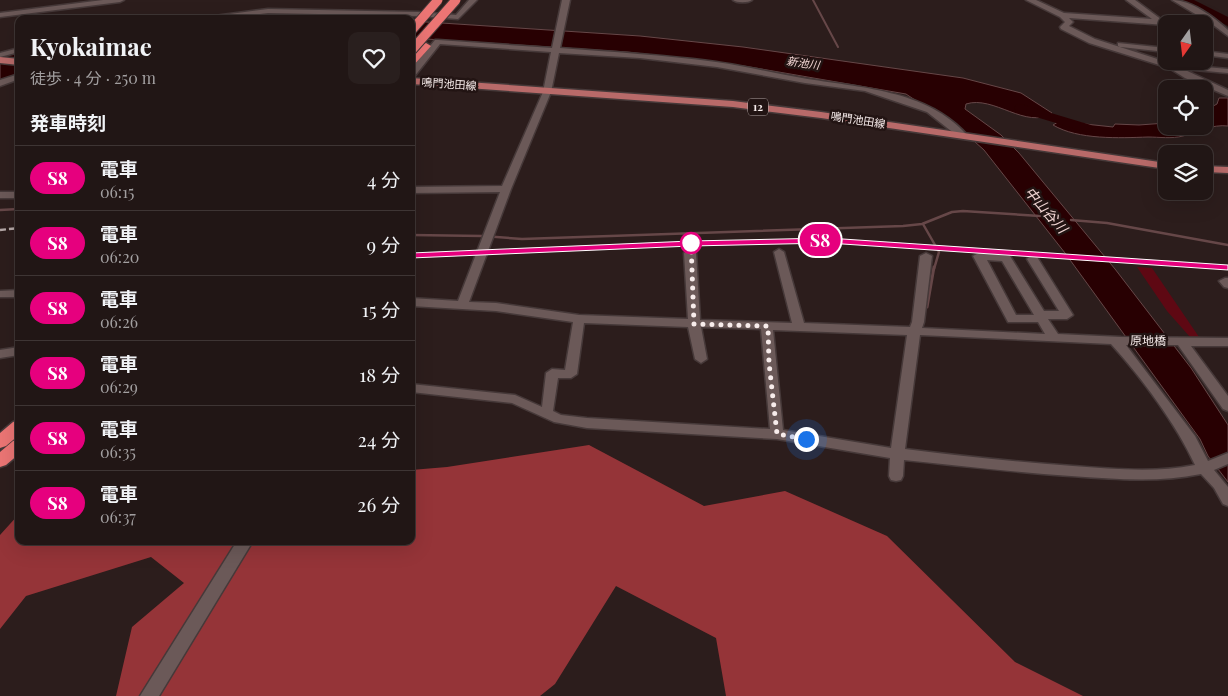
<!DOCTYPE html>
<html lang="ja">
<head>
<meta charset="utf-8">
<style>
	body { margin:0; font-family:"Playfair Display","Noto Sans JP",serif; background:#291f1e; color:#f1f3f6; height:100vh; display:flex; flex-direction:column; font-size:19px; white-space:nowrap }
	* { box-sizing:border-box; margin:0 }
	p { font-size:16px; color:#a29fa0 }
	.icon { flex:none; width:28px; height:28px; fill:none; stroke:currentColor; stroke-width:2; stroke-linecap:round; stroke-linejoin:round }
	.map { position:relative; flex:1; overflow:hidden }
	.sheet { position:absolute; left:15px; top:15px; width:400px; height:530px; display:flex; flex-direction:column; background:#211615; border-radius:10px; box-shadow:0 5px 20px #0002,0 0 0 1px #3e3534 }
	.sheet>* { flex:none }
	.badge { padding:0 10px; border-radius:16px; font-size:18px; line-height:32px }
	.needle { width:32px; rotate:194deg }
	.tools { position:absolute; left:1158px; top:15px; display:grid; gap:10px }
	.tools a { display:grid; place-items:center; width:55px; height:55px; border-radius:10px; background:#211615; box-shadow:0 5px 20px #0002,0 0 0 1px #3e3534; font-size:25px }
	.you { position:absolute; width:25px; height:25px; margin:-12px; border:4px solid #fff; border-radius:50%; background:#1a73e8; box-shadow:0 0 0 8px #1a73e833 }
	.map>.badge { position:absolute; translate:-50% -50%; box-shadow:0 0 0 2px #fff }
	h2 { padding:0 15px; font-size:19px; line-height:45px }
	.round { display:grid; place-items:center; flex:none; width:52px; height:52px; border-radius:10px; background:#291f1e }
	.head { display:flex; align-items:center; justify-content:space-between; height:85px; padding:0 15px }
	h1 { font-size:24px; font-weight:700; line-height:38px }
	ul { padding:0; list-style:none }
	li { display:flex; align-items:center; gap:15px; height:65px; padding:0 15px; border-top:1px solid #3e3534 }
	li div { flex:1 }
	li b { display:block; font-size:19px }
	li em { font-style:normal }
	li .badge { min-width:55px; font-weight:700; text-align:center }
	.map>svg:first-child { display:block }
	.green { fill:#5e0813 }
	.forest { fill:#953438 }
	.water { fill:#280002; stroke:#664748 }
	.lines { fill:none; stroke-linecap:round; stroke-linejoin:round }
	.stream-far2 { stroke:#664748; stroke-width:2 }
	.stream-far1 { stroke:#664748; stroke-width:2.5 }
	.stream { stroke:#664748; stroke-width:3 }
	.river { fill:#280002; fill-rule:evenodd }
	.minor-casing { stroke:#463939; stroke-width:3 }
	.major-casing { stroke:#463939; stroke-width:3 }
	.highway-casing { stroke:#463939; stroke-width:3 }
	.minor { fill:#6b5958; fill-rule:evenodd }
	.major { fill:#b86a69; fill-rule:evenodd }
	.highway { fill:#eb7574; fill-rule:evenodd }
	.rail { stroke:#b4a7a6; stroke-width:2.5; stroke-dasharray:6 3; stroke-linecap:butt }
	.highway-bridge-casing { stroke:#463939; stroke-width:11; stroke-linecap:butt }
	.highway-bridge { stroke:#eb7574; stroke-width:9 }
	.line { fill:#e6007e; stroke:#fff }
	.walk { stroke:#f7eceb; stroke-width:5; stroke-dasharray:0 9 }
	.stop-dot { fill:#fff; stroke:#e6007e; stroke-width:2.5 }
	.labels { text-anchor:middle; stroke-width:5; stroke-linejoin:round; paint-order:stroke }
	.far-water-label { font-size:11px; font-style:italic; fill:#f3d7d5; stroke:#221413 }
	.far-street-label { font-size:11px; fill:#f7eceb; stroke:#221413 }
	.shield { fill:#221413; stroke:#b7abaa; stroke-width:1 }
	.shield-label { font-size:11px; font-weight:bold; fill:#f7eceb }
	.street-label { font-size:12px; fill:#f7eceb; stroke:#221413 }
	.water-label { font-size:14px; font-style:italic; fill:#f3d7d5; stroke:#221413 }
</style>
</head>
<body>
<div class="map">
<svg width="1228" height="696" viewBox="0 0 1228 696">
	<rect width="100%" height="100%" fill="#2c1d1c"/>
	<path class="green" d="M1137 267 1152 268 1199 337H1190L1167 311Z"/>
	<path class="forest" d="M589 445 704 506 785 491 887 536 1015 662 1083 696H726L716 638 616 586 555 684 540 696H116L132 627 184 583 151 557 26 596 0 629V535L19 514V541H411V470L447 467Z"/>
	<path class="water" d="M259 14 369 18 383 19H217Z
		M411 21 640 36 743 47 963 78 1021 93 1052 113C1026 130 994 95 966 104L965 109 1001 135 1019 153 1115 269 1191 368 1228 425V482L1208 456 1200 439 1065 253 984 150 965 133 906 94 744 66 681 58 627 52 411 38Z
		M19 52V74L0 80V58Z
		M1219 98H1228V126C1212 124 1198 132 1183 136 1172 139 1159 137 1148 137 1120 138 1078 140 1053 125L1063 119 1085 124 1113 127 1115 124 1139 125 1166 123V126H1204V111L1217 104Z"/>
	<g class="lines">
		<path class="stream-far2" d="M813 0 838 47"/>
		<path class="stream-far1" d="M0 210 19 209
			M1071 220 1107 223 1228 245
			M923 224 939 252 934 269
			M411 235 483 236 522 239 903 226 922 224 952 212 963 211 1040 216"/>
		<path class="stream" d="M927 307 934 267"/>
		<path class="river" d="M1179 0H1194L1228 17V26Z
			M1021 104 1091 125 1093 128 1091 131 1086 132 1016 111 1014 108 1016 105Z"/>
		<defs>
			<path id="minor" d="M103 0H124L120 2 0 17V13Z
				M469 0H477L458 19 418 16 268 13 217 19H192L268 9 418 12 456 15Z
				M562 0H570L560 48C612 52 664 55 716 62 745 66 773 73 802 78 859 88 927 89 968 136L966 138H960L927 112 865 91 805 83 717 67 640 58 559 53 551 92 511 189 469 302 496 303 579 315 688 319 684 253 690 250 696 253 700 320 792 323 774 252 779 249 784 252 804 323 910 327 912 322 920 256 926 253 932 256 924 322 922 328 1045 334 1038 322H1008L973 256 979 253 1010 256 1044 311H1059L1027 259 1029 257H1037L1073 315 1067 319H1048L1058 334 1121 337 1228 338V346H1191L1228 396V411L1223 409 1178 345H1126L1195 436 1208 461 1228 453V464L1214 470 1228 487V506L1223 504 1214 488 1201 474C1158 483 1115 479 1071 476 1015 472 960 466 904 460L903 476 901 480 896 481 891 480 889 476 890 458 777 439 587 428 554 422 512 403 411 392V384L515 395 542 407 546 373 552 369 565 370 573 322 496 311 411 306V298L458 301 500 192 411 193V187L502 186 543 92 551 52 440 44 414 77H411V69L435 40H438L552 48ZM987 260 1002 261 1034 315H1016ZM584 323 688 327 695 359 701 363 707 359 701 327 761 329 770 429 587 418 561 415 553 411 558 378H571L577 374ZM773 330 907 335 891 448 783 430ZM920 335 1111 344C1142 378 1176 424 1195 465 1155 473 1114 469 1073 466 1017 462 961 456 905 449Z
				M733 0H752C748 3 737 3 733 0Z
				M1026 0H1036L1064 13 1152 19 1126 0H1135L1162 20 1189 22 1190 24 1166 25 1069 18 1073 22 1069 26 1095 39 1173 64 1228 69V73L1183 69 1228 90V96L1185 78 1169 68 1089 43 1061 29 1060 27 1065 22 1060 17Z
				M1172 0C1191 0 1214 17 1228 30V36L1212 24Z
				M1118 43 1166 48V52L1121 47H1118Z
				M19 48V52L0 57V53Z
				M1204 51 1228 54V58L1204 55Z
				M19 74V79L0 86V80Z
				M0 192H19V198H0Z
				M1225 278H1228V288L1224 287 1219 281Z
				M19 290V297H0V291Z
				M19 347V355L0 358V350Z
				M237 541H253L159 696H140Z"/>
			<path id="major" d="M0 57 19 59V65L0 63Z
				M411 78 733 101 821 112 1166 163V169L821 118 733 107 411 84Z
				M1204 166 1228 167V173L1204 172Z"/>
			<path id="highway" d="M426 43 431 46 414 65 411 66V57L423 44Z
				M19 420V435L6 446 0 448V433L13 422Z
				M19 439V454L6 465 0 467V452L13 441Z"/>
		</defs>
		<use href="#minor" class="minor-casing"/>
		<use href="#major" class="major-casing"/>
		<use href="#highway" class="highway-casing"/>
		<use href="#minor" class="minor"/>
		<use href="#major" class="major"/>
		<use href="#highway" class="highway"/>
		<path class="rail" d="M0 230 19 228
			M411 255 691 243 828 240 1228 267"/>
		<defs>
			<path id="highway-bridge" d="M411 31 438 0
				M411 51 456 0"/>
		</defs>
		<use href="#highway-bridge" class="highway-bridge-casing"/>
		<use href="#highway-bridge" class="highway-bridge"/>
	</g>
	<path class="line" d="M828 238 1228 265V270L828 243 691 246 411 258 407 255 411 253 691 241Z"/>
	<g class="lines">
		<path class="walk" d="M691 243 694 324 768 326 769 363 777 434 806 439"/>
	</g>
	<circle class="stop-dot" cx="691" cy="243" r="10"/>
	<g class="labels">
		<g class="far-water-label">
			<text transform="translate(803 63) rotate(8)" y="4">新池川</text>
		</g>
		<g class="far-street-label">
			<text transform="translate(449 84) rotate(4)" y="4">鳴門池田線</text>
			<text transform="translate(858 120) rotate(9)" y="4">鳴門池田線</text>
		</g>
		<rect class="shield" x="748" y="98.5" width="20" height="17" rx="4"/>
		<g class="shield-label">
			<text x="758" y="111">12</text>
		</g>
		<g class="street-label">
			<text transform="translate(1148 341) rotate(1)" y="4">原地橋</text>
		</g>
		<g class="water-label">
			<text transform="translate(1046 210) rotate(49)" y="5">中山谷川</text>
		</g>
	</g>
</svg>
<div class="tools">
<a><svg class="needle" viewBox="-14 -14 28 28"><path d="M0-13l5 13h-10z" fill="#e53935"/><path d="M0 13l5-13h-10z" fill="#a29fa0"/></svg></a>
<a><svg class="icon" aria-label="locate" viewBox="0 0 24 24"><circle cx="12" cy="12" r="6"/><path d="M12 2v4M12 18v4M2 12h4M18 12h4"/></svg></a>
<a><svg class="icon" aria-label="layers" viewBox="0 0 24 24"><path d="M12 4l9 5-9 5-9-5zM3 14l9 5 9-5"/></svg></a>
</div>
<div class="you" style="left:806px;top:439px"></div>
<b class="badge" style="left:820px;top:240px;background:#e6007e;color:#fff">S8</b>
<section class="sheet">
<div class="head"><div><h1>Kyokaimae</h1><p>徒歩 · 4 分 · 250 m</p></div><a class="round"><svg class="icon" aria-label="heart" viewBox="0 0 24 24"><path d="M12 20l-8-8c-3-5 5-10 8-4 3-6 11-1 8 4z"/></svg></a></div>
<h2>発車時刻</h2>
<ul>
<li><span class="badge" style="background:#e6007e;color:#fff">S8</span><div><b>電車</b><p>06:15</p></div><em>4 分</em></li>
<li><span class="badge" style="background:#e6007e;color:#fff">S8</span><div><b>電車</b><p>06:20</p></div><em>9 分</em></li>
<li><span class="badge" style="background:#e6007e;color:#fff">S8</span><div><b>電車</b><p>06:26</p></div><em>15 分</em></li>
<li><span class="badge" style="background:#e6007e;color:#fff">S8</span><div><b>電車</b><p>06:29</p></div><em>18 分</em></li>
<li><span class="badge" style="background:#e6007e;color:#fff">S8</span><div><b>電車</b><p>06:35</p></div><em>24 分</em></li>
<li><span class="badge" style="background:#e6007e;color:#fff">S8</span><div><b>電車</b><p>06:37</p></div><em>26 分</em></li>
</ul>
</section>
</div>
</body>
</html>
